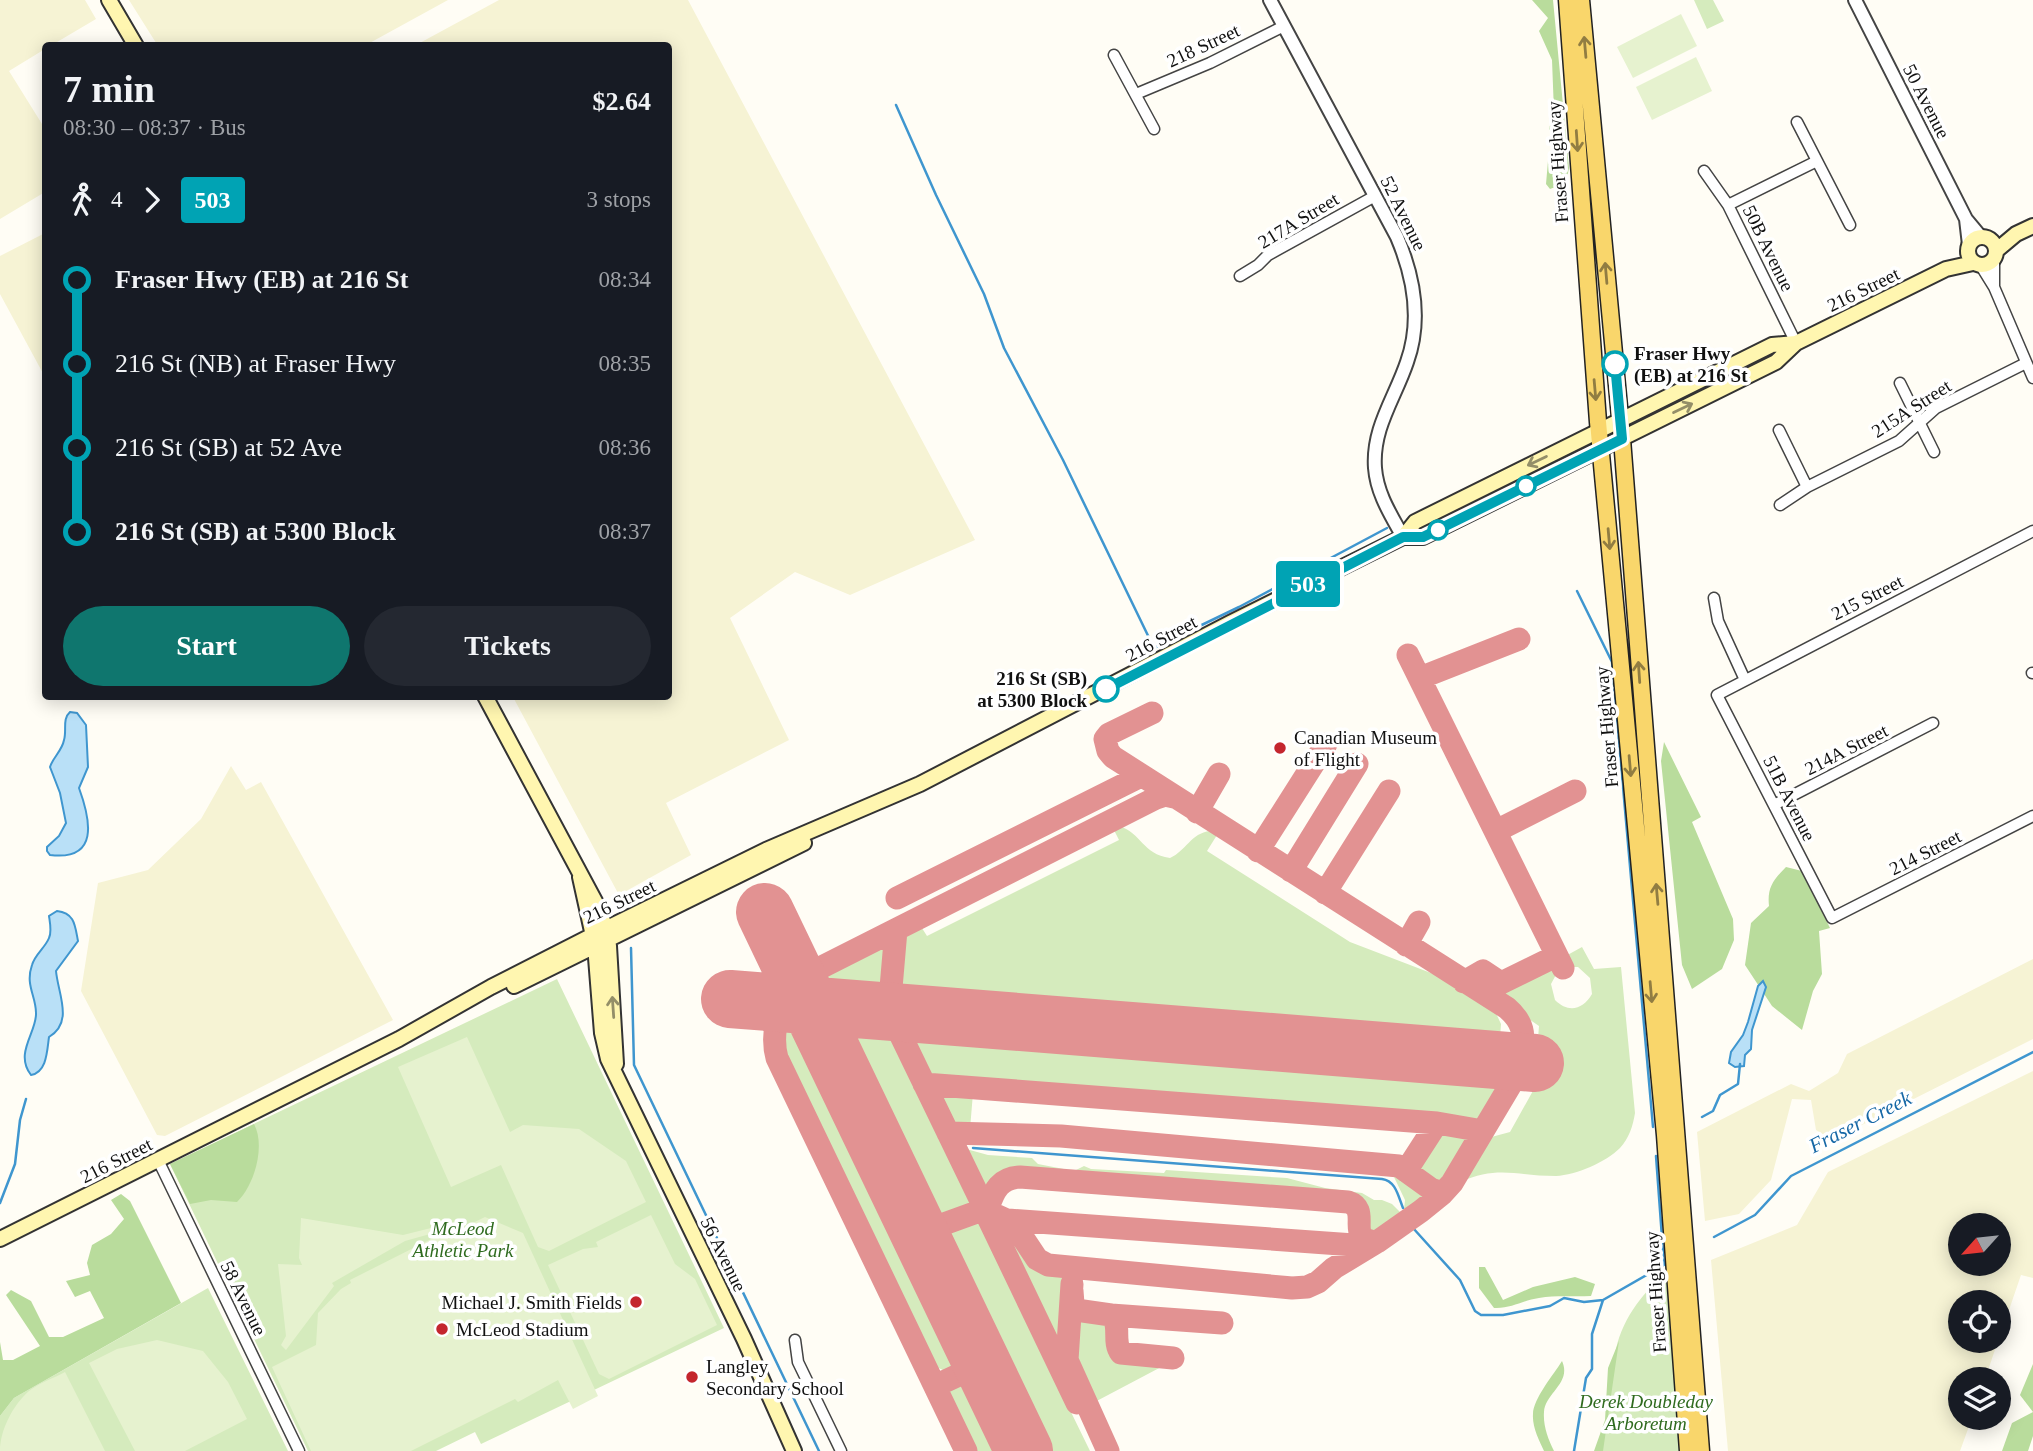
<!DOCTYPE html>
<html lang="en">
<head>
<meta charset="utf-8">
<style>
	body { margin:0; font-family:Georgia,serif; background:#242831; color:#f1f3f6; height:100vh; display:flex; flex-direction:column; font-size:26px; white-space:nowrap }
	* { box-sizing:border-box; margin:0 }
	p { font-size:23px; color:#9ea1a6 }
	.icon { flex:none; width:38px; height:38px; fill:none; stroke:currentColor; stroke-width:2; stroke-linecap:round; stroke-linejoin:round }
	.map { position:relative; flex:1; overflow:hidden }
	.panel { position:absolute; left:42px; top:42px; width:630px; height:658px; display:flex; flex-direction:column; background:#171b24; border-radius:7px; box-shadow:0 4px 18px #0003 }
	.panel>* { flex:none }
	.badge { padding:0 14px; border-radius:5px; font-size:24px; line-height:46px }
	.needle { width:46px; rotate:243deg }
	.buttons { position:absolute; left:1948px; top:1213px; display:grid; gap:14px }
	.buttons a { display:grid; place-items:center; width:63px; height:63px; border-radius:50%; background:#171b24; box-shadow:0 4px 18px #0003; font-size:35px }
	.map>.badge { position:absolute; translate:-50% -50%; box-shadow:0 0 0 4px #fff }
	.legs { display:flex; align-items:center; gap:10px; height:77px; padding:0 21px; font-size:23px }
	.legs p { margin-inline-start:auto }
	.overview { display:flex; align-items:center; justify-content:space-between; height:119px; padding:0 21px }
	h1 { font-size:38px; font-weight:600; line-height:52px }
	.button { display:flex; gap:14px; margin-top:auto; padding:14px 21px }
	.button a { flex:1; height:80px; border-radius:42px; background:#0f766e; color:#fff; font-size:28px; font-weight:600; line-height:80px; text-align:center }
	.button a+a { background:#242831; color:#f1f3f6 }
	ul { padding:0 21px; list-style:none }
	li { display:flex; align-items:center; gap:24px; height:84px; font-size:26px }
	li i { display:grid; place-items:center; width:10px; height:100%; margin:0 9px; background:currentColor }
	li i::after { content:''; width:18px; height:18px; margin:-9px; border:5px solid; border-radius:50%; background:#171b24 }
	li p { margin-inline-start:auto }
	li:first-child i { background:linear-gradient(#0000 50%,currentColor 0) }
	li:last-child i { background:linear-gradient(currentColor 50%,#0000 0) }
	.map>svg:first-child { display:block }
	.farmland { fill:#f6f3d4; fill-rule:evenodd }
	.green { fill:#d5ebbd }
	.forest { fill:#b9dc9c }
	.pitch { fill:#e6f2cf }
	.water { fill:#b9e0f7; stroke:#3f96cf; stroke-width:2 }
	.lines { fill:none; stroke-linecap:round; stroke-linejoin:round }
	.stream { stroke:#3f96cf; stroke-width:2.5 }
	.taxiway { stroke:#e29292; stroke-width:23 }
	.runway { stroke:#e29292; stroke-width:58 }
	.minor-casing { stroke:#444; stroke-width:13 }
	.tertiary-casing { stroke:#444; stroke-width:16 }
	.secondary-casing { stroke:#333; stroke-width:18 }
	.primary-casing { stroke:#222; stroke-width:19 }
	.minor { stroke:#fff; stroke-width:10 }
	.tertiary { stroke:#fff; stroke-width:12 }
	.secondary { stroke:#fff6b0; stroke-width:14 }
	.primary { stroke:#f9d66b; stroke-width:16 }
	.oneway { stroke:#917d42 }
	.oneway2 { stroke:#948f68 }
	.line-1-casing { stroke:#fff; stroke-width:16 }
	.line-1 { stroke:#00a3b4; stroke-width:10 }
	.stop-1-dot { fill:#fff; stroke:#00a3b4; stroke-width:3.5 }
	.poi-dot { fill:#c4262e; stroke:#fff; stroke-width:2.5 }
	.labels { text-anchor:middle; stroke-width:7; stroke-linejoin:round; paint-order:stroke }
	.street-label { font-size:19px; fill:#111; stroke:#fff }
	.stop-label { font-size:19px; font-weight:bold; fill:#111; stroke:#fff; text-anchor:start }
	.poi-label { font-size:19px; fill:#111; stroke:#fff; text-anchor:start }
	.park-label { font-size:19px; font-style:italic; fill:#2f6b1f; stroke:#fff }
	.water-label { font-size:21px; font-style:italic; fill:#1768a6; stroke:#fff }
</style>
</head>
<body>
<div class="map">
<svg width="2033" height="1451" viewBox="0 0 2033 1451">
	<rect width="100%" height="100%" fill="#fffdf5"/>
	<path class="farmland" d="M0 0H85L96 19 52 45 46 46 45 49 9 71 42 124 45 123V192L0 219Z
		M129 0H448L366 45 158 46Z
		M499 0H688L975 540 850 595 795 572 730 618 789 740 666 803 691 855 619 895 513 697 668 696V46L416 45Z
		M45 233V377L0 294V256Z
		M231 766 246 790 261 782 393 1020 165 1136 157 1135 81 991 98 883 148 870 201 819Z
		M2033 959V1039L1832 1140 1816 1130 1811 1100 1792 1099 1771 1180 1739 1214 1705 1221 1697 1132 1791 1084 1809 1091 1838 1073 1847 1054Z
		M2033 1071V1278L2021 1275 1999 1339 1998 1302H1960V1340L1998 1341 1985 1379H1960V1418H1972L1960 1451H1728L1711 1260 1797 1225 1828 1172ZM1960 1225H1998V1264H1960Z"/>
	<path class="green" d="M1694 0H1713L1724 21 1707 29Z
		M1119 826C1142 833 1142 854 1170 858 1186 851 1191 833 1210 831L1217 835 1207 851 1350 942 1444 978 1494 1009 1501 1024 1500 1037 1490 1046 895 999 900 935 920 925 927 936 1119 840 1113 828Z
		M890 940 884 998 819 993 814 978Z
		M1582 947 1594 969 1621 967 1635 1113C1633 1126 1629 1138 1620 1148 1606 1162 1576 1175 1556 1176 1517 1176 1498 1165 1460 1182L1484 1139 1510 1132 1534 1089 1539 1026 1497 997 1499 990 1554 964 1558 971 1551 984 1555 1000C1568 1013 1583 1010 1592 994L1590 978 1578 967H1566L1562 958Z
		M557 979 724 1328 481 1444 475 1432 436 1451H308L170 1164Z
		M788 1018 800 1019 960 1353 954 1367 945 1371 930 1364 780 1053 784 1026Z
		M834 1021 890 1026 974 1203 971 1209 933 1222 928 1219Z
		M903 1027 1487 1074 1498 1086C1497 1099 1488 1120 1476 1125L927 1080Z
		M948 1090 973 1093 970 1129 950 1128 937 1100V1096Z
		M1440 1132 1472 1133 1475 1137 1444 1185 1431 1184 1421 1176 1419 1166Z
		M959 1147 988 1155 1032 1158 1038 1164 1074 1171 1084 1166 1091 1169 1164 1173 1166 1170 1287 1178 1325 1188 1362 1193 1374 1200H1382L1392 1204 1400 1212 1404 1210 1405 1200 1394 1177 1406 1176 1428 1197 1382 1234 1371 1237 1363 1230 1361 1210 1352 1200 1016 1174 1000 1179 985 1199Z
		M976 1218 1011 1229 1037 1267 1065 1273 1067 1276 1063 1360 1081 1400 1069 1408 1090 1451H1040L937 1235 938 1232Z
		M1671 1269 1687 1451H1598C1610 1418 1608 1383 1616 1349 1624 1315 1645 1290 1671 1269Z
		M208 1288 288 1451H0V1416L14 1398Z
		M1073 1318 1113 1321 1112 1348 1118 1360 1132 1364 1163 1366 1091 1404 1071 1358Z
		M959 1379 974 1382 1007 1451H971L946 1399 952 1383Z"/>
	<path class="forest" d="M1532 0H1553L1569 168 1566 183 1550 189 1546 184 1548 161 1553 155 1555 136 1549 129 1554 112 1552 60 1539 31 1548 18Z
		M1664 742 1701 817 1692 822 1733 919 1734 940 1722 969 1692 989 1682 965 1661 761Z
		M1786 867 1802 871 1830 928 1819 931 1822 974 1813 991 1802 1030 1772 1006 1745 965 1751 923 1769 906C1767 888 1773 880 1786 867Z
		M254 1124C266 1146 254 1186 237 1202L211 1200 190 1204 170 1164Z
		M121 1194 130 1201 181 1303 14 1398 0 1416V1342L3 1360H13L40 1346 6 1295 11 1290 31 1301 49 1337H63L104 1318 90 1291 75 1297 66 1281 90 1275 87 1263 92 1245 111 1234 124 1219 111 1200Z
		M1479 1267H1485L1503 1300 1533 1287 1575 1277 1595 1284 1591 1296C1574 1297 1556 1295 1539 1298 1523 1300 1511 1309 1494 1308L1479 1288Z
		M1619 1341 1603 1451H1594L1605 1420 1608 1368Z
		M1562 1361C1572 1383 1545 1393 1544 1412 1543 1426 1548 1439 1554 1451H1544C1539 1440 1532 1427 1533 1414 1533 1399 1554 1374 1562 1361Z
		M2033 1364V1436L2028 1451H2002L2012 1423 2033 1412 2020 1395Z"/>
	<path class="pitch" d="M1681 14 1697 46 1633 78 1617 47Z
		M1696 57 1712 91 1652 120 1636 87Z
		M467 1037 510 1132 523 1125 579 1129 626 1161 646 1202 549 1251 538 1247 501 1165 451 1187 398 1067Z
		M651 1215 675 1264 695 1279 717 1325 609 1379 599 1374 548 1265 583 1249 598 1247 596 1242Z
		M485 1217 523 1233 598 1396 573 1409 558 1380 518 1402 515 1399 411 1451H311L272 1367 316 1345 318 1313 341 1289 351 1283 350 1280 443 1233 446 1236Z
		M301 1218 403 1235 447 1224 448 1229 405 1241 332 1283 334 1286 286 1350 281 1345 286 1336 278 1264 302 1265 299 1258Z
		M157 1340 203 1351 228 1382 247 1419 185 1451H135L89 1363 117 1349Z
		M65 1372 105 1451H0C0 1430 13 1405 29 1391 39 1383 54 1378 65 1372Z"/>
	<path class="water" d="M70 712 77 713 86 725 88 767 79 788C91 821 99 861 50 855L47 851V847L59 836 66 823 60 793 50 767C53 757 62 751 64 740 67 730 62 719 70 712Z
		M57 911C75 913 75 926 78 941L56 971C58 994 74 1022 49 1037 47 1051 47 1072 31 1075 14 1053 37 1032 36 1013 36 996 25 985 32 965 35 954 45 948 49 938 52 932 50 923 49 916Z
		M1763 981 1766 987 1752 1030 1751 1049 1745 1055 1744 1066 1735 1067 1729 1063 1731 1052 1743 1035 1748 1022 1758 986Z"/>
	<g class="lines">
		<path class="stream" d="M896 105 936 195 984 294 1004 348 1063 460 1154 648 1239 607 1387 528
			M1577 591 1612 662 1653 1127
			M631 948 634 1065 819 1451
			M1702 1117 1713 1111 1720 1095 1738 1084 1740 1064
			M973 1148 1382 1179C1396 1181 1398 1196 1403 1208
			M0 1203 15 1164 20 1120 26 1099
			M1413 1228 1460 1280 1475 1311 1481 1315H1503L1550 1306 1564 1298 1584 1302 1603 1300
			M1714 1237 1755 1215 1791 1176 2033 1052
			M1574 1451 1586 1378 1592 1369V1334L1603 1300 1664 1265 1656 1156"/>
		<path class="taxiway" d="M1408 655 1563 968
			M1420 678 1519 639
			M1152 713 1109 734 1105 739 1108 751 1113 757 1507 1008C1522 1021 1528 1036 1517 1054L1498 1061
			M1197 812 1219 774
			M1496 831 1575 791
			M1258 851 1326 744
			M1291 871 1357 764
			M1325 893 1389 791
			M897 898 1141 776
			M896 930 889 1011 982 1203 991 1213 1013 1223 1037 1259 1048 1265 1292 1288 1307 1287 1318 1282 1334 1268 1377 1242 1421 1211 1442 1194 1452 1183 1511 1084 1513 1077 1510 1067 1498 1061
			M1406 945 1419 922
			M1464 982 1483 971 1501 983 1554 957V950
			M924 1084 1437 1123 1483 1131
			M948 1133 1061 1136 1399 1166 1431 1189 1442 1193
			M1406 1171 1437 1123
			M983 1207 1077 1403
			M1008 1220 1368 1246
			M919 1233 988 1208C994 1190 1000 1178 1020 1177L1348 1202C1373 1210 1343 1240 1377 1242
			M1072 1284 1067 1360 1108 1451
			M1072 1291 1073 1304 1076 1310 1111 1315C1122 1324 1112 1341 1121 1353L1173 1358
			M1111 1315 1222 1323
			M935 1386 982 1364
			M966 1451 777 1058C770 1033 780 988 804 976L1156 798 1165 795 1174 797"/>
		<path class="runway" d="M765 912 1024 1451
			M730 999 1535 1063"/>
		<defs>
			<path id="minor" d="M1114 55 1154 129
				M1136 94 1210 63 1284 26
				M1797 122 1850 225
				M1704 171 1728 205 1796 343
				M1728 205 1817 161
				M1981 266 1994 287 2033 378
				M1240 276 1258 265 1268 255 1375 196
				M1994 287V259
				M1900 383 1934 452
				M1779 430 1807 487
				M1780 505 1807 487 1899 441 1936 408 2026 363
				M2033 531 1717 695 1832 918 2033 816
				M1714 598 1718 621 1745 680
				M2032 673H2033
				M1774 805 1933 723
				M158 1160 299 1451
				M795 1340 798 1362 841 1451"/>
			<path id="tertiary" d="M1270 0 1397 237C1414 277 1422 320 1407 362 1395 398 1372 428 1375 468 1377 494 1391 515 1403 537
				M1855 0 1966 219 1981 237
				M1966 219 1969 245"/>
			<path id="secondary" d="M109 0 136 46
				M1968 251a14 14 0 1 1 28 0a14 14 0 1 1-28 0Z
				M1997 250 2016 234 2033 226
				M1403 537H1423L1776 362 1796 343 1946 269 1973 263
				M485 696 597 905 606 929 609 946 616 1064
				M580 877 595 945 602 1033 608 1059 744 1339 794 1451
				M514 986 804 843
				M0 1239 399 1039 491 987 593 935 766 850 920 784 1230 623 1403 537 1415 522 1772 345 1796 343"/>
			<path id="primary" d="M1567 0 1598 422 1665 1135 1688 1451
				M1581 0 1622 439 1701 1451"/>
		</defs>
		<use href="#minor" class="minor-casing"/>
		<use href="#tertiary" class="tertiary-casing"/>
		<use href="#secondary" class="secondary-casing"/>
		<use href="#primary" class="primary-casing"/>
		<use href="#minor" class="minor"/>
		<use href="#tertiary" class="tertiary"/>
		<use href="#secondary" class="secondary"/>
		<use href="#primary" class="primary"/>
	</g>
	<defs><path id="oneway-shaft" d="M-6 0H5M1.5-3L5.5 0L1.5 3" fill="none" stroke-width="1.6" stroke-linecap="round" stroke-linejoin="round" transform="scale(1.75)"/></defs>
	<g class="oneway">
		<use href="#oneway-shaft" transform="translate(1585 47) rotate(-95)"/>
		<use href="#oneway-shaft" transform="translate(1577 141) rotate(86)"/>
		<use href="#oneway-shaft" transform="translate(1606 273) rotate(-95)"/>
		<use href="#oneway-shaft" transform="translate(1595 390) rotate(85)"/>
		<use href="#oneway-shaft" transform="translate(1609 539) rotate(85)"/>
		<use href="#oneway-shaft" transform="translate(1639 672) rotate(-94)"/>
		<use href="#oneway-shaft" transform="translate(1630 766) rotate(85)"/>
		<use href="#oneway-shaft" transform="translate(1657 894) rotate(-95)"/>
		<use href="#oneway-shaft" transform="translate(1651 992) rotate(85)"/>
	</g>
	<g class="oneway2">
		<use href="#oneway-shaft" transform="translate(1683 408) rotate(-26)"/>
		<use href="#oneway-shaft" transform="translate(1537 461) rotate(154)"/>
		<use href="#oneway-shaft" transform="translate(613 1007) rotate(-94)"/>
	</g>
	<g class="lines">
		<defs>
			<path id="line-1" d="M1106 689 1403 537H1423L1622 439 1615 364"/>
		</defs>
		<use href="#line-1" class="line-1-casing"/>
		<use href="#line-1" class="line-1"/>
	</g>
	<g class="stop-1-dot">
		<circle cx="1615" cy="364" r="12"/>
		<circle cx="1526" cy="486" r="9"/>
		<circle cx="1438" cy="530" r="9"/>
		<circle cx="1106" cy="689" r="12"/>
	</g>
	<g class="poi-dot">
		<circle cx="1280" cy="748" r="7"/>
		<circle cx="636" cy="1302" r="7"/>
		<circle cx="442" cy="1329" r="7"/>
		<circle cx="692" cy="1377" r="7"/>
	</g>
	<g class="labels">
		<g class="street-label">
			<text transform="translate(1203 45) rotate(-25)" y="7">218 Street</text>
			<text transform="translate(1927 101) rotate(63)" y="7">50 Avenue</text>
			<text transform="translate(1557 162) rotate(-94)" y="7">Fraser Highway</text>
			<text transform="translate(1404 213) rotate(64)" y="7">52 Avenue</text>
			<text transform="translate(1298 220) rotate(-31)" y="7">217A Street</text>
			<text transform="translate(1769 248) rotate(64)" y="7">50B Avenue</text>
			<text transform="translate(1863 289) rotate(-26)" y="7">216 Street</text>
			<text transform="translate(1911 408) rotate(-33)" y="7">215A Street</text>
			<text transform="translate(1867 597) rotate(-27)" y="7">215 Street</text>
			<text transform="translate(1161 638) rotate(-28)" y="7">216 Street</text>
			<text transform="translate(1606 727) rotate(-95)" y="7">Fraser Highway</text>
			<text transform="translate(1846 749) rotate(-27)" y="7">214A Street</text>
			<text transform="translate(1790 798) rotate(63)" y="7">51B Avenue</text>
			<text transform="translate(1925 852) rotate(-27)" y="7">214 Street</text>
			<text transform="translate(619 901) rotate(-26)" y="7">216 Street</text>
			<text transform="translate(116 1160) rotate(-27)" y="7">216 Street</text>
			<text transform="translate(724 1254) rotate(64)" y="7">56 Avenue</text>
			<text transform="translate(1655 1292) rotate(-94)" y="7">Fraser Highway</text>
			<text transform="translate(244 1298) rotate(64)" y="7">58 Avenue</text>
		</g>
		<g class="stop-label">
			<text x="1634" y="360">Fraser Hwy<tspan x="1634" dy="22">(EB) at 216 St</tspan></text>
			<text x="1087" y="685" text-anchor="end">216 St (SB)<tspan x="1087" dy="22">at 5300 Block</tspan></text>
		</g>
		<g class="poi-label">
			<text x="1294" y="744">Canadian Museum<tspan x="1294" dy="22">of Flight</tspan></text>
			<text x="622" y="1309" text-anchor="end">Michael J. Smith Fields</text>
			<text x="456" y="1336">McLeod Stadium</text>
			<text x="706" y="1373">Langley<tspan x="706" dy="22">Secondary School</tspan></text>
		</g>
		<g class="park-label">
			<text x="463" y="1235">McLeod<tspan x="463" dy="22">Athletic Park</tspan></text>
			<text x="1646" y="1408">Derek Doubleday<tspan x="1646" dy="22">Arboretum</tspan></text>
		</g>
		<g class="water-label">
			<text transform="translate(1860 1122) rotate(-27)" y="7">Fraser Creek</text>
		</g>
	</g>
</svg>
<div class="buttons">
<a><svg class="needle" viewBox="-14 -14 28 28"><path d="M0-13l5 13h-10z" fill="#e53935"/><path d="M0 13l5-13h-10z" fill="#9ea1a6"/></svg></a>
<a><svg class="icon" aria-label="locate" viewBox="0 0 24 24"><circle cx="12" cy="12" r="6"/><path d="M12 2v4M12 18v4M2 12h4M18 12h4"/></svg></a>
<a><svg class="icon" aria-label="layers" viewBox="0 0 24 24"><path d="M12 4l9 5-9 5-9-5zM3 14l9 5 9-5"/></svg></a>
</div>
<b class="badge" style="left:1308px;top:584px;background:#00a3b4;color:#fff">503</b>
<section class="panel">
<div class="overview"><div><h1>7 min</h1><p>08:30 – 08:37 · Bus</p></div><b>$2.64</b></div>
<div class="legs"><svg class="icon" aria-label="walk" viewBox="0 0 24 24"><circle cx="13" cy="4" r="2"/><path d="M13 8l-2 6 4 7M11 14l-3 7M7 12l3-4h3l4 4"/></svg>4<svg class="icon" aria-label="forward" viewBox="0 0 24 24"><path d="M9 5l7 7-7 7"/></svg><b class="badge" style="background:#00a3b4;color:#fff">503</b><p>3 stops</p></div>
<ul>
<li><i style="color:#00a3b4"></i><b>Fraser Hwy (EB) at 216 St</b><p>08:34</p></li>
<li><i style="color:#00a3b4"></i><span>216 St (NB) at Fraser Hwy</span><p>08:35</p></li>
<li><i style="color:#00a3b4"></i><span>216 St (SB) at 52 Ave</span><p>08:36</p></li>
<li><i style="color:#00a3b4"></i><b>216 St (SB) at 5300 Block</b><p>08:37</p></li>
</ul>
<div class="button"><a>Start</a><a>Tickets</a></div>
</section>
</div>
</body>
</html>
